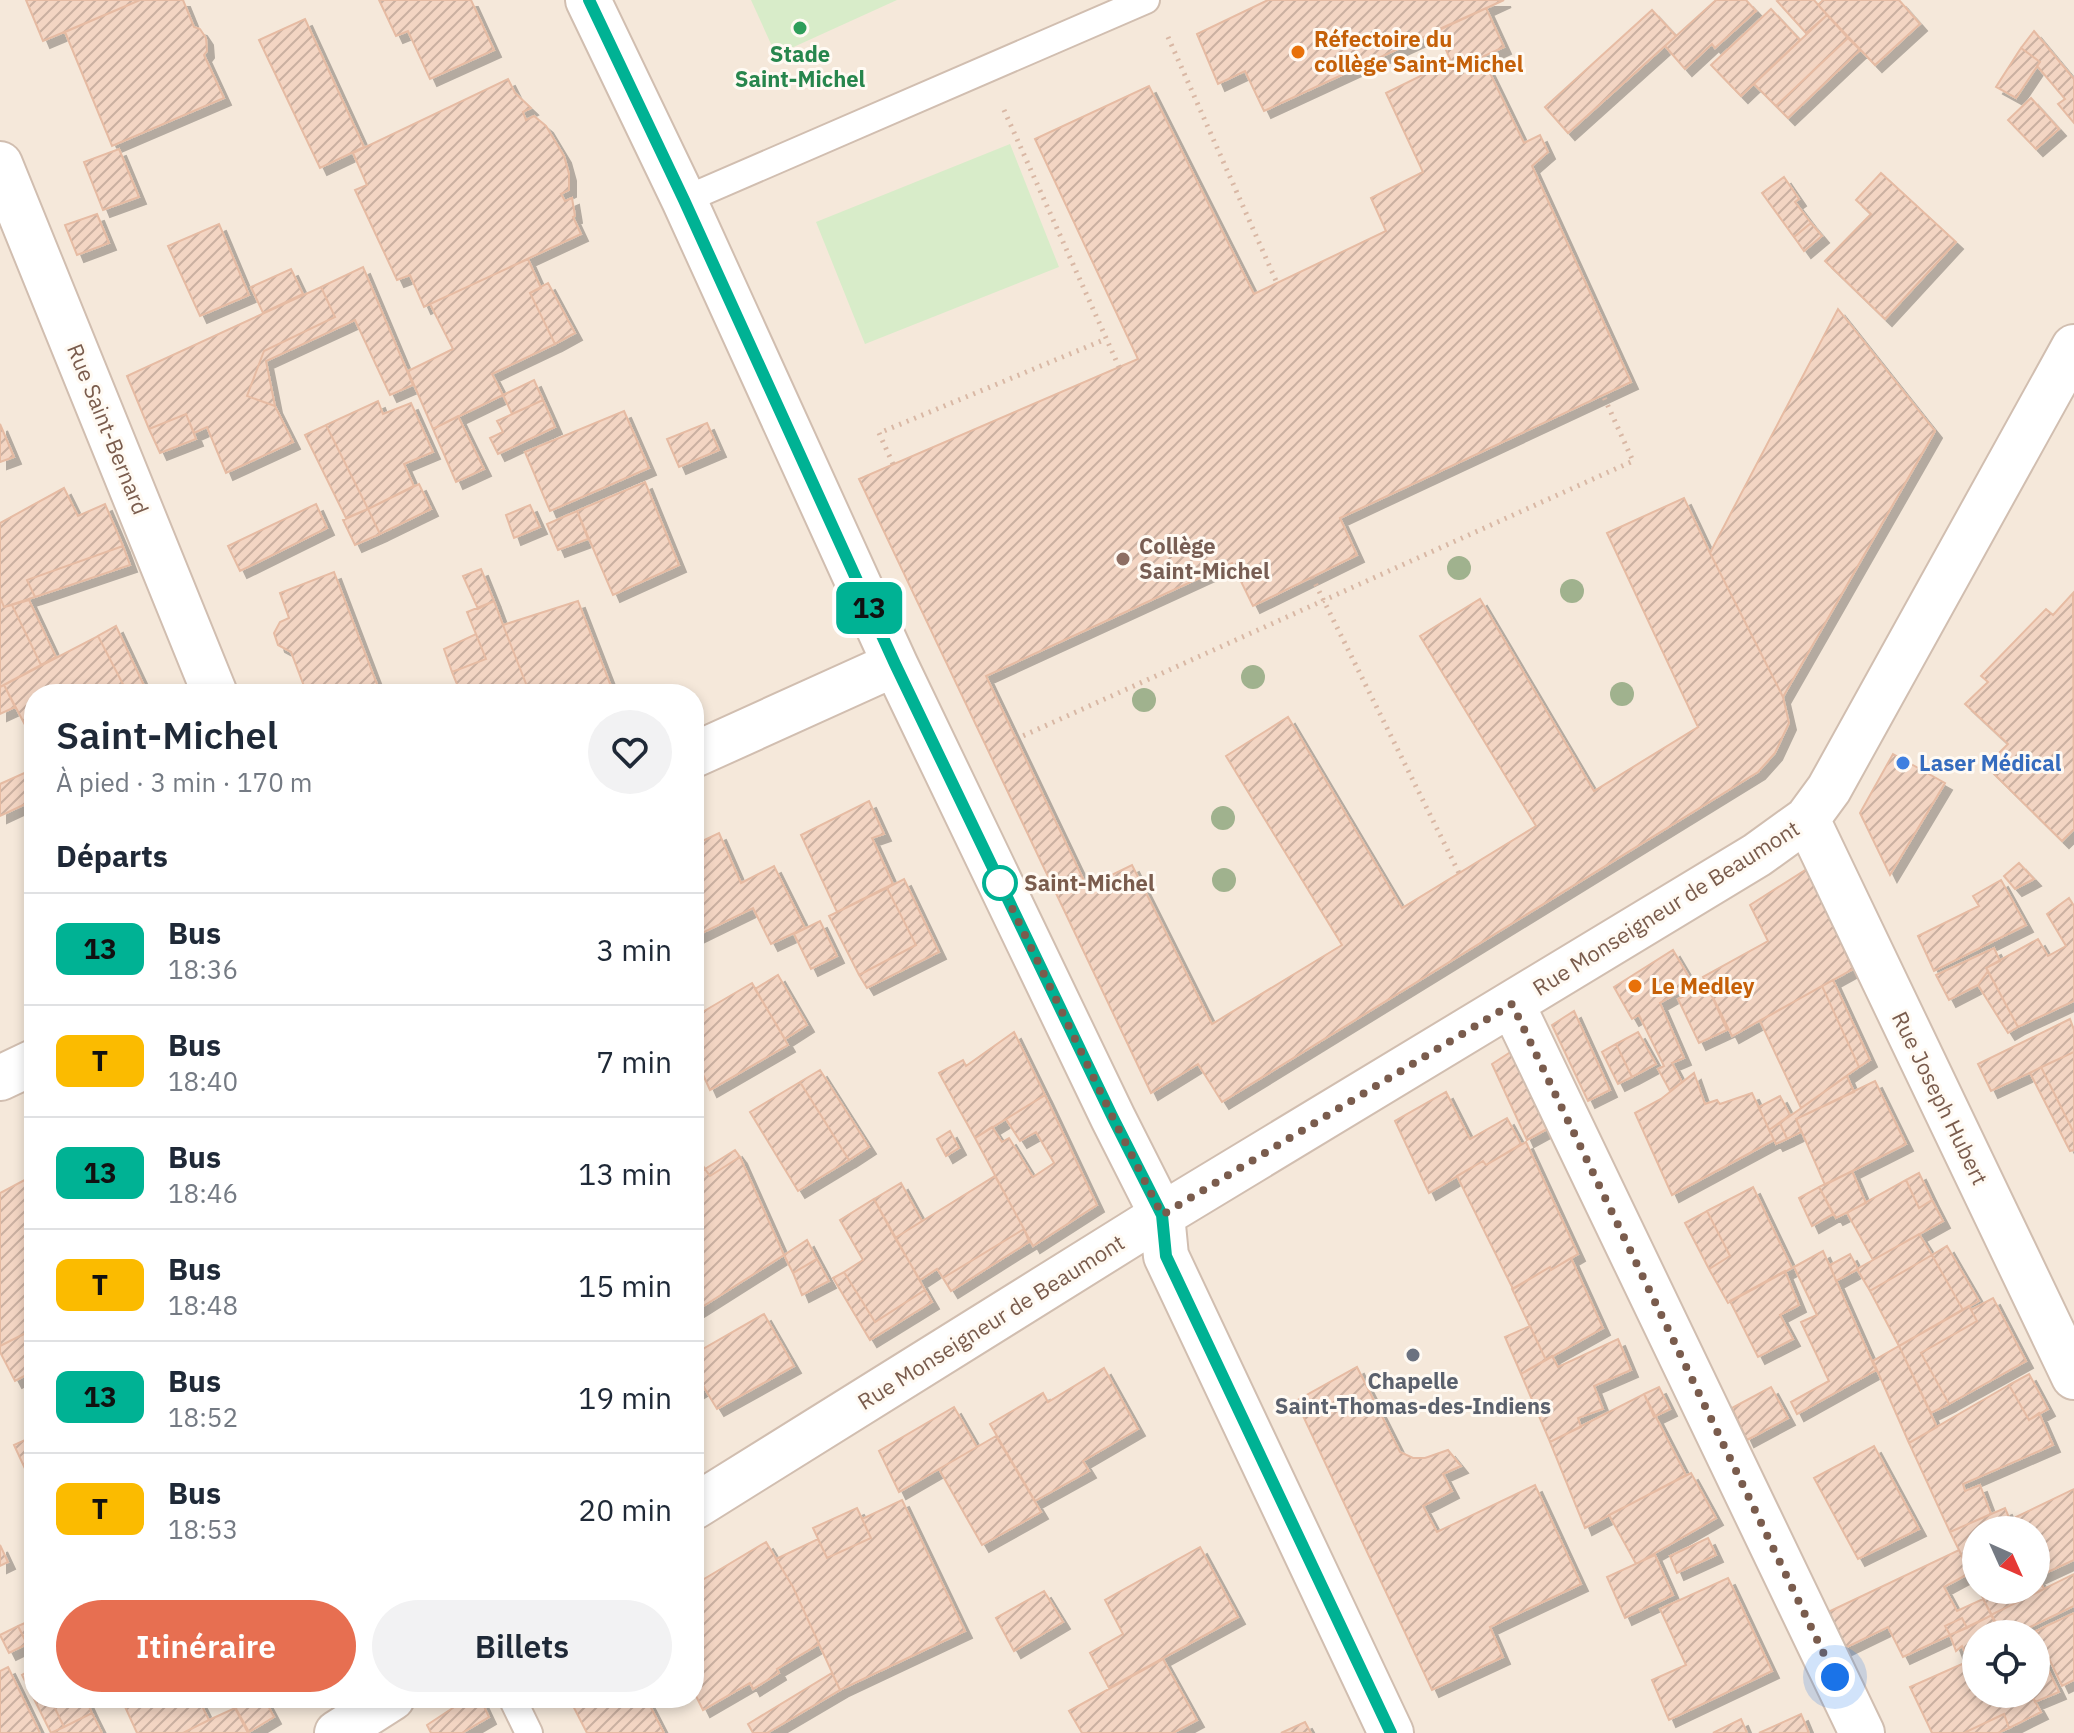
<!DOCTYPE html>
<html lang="fr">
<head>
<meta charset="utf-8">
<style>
	body { margin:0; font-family:"IBM Plex Sans",sans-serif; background:#f2f2f3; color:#1f2937; height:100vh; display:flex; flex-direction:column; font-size:30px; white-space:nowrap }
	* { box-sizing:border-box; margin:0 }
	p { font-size:26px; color:#747a83 }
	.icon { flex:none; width:44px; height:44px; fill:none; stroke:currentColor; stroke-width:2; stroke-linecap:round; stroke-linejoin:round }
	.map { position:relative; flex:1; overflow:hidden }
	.sheet { position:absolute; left:24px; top:684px; width:680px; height:1024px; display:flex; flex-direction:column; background:#fff; border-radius:32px; box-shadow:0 4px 12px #0003 }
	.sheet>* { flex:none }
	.badge { padding:0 16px; border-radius:12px; font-size:28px; line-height:52px }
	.needle { width:52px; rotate:135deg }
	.fabs { position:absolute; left:1962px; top:1516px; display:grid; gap:16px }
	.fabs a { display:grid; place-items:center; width:88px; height:88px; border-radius:50%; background:#fff; box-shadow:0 4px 12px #0003; font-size:40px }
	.you { position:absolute; width:40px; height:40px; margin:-20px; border:6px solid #fff; border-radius:50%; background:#1a73e8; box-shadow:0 0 0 12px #1a73e833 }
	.map>.badge { position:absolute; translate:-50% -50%; box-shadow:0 0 0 4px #fff }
	h2 { padding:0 32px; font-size:30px; line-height:72px }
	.round { display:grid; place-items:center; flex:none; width:84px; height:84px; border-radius:42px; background:#f2f2f3 }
	.overview { display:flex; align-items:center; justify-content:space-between; height:136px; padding:0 32px }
	h1 { font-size:38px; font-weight:600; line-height:60px }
	.button { display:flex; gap:16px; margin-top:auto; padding:16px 32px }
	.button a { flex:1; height:92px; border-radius:48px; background:#e76f51; color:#fff; font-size:32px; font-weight:600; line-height:92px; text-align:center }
	.button a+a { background:#f2f2f3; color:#1f2937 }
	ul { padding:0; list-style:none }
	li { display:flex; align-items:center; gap:24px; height:112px; padding:0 32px; border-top:2px solid #e0e1e3 }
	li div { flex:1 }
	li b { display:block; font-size:30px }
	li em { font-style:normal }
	li .badge { min-width:88px; font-weight:700; text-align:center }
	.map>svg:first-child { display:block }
	.residential { fill:#f5e8da; fill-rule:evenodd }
	.garden { fill:#d8ecc9 }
	.building { fill:url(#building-hatch); stroke:#e6bba3; stroke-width:2; filter:url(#shadow) }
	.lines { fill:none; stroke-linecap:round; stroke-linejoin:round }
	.lane-casing { stroke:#d1beb0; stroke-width:30 }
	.street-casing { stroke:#d1beb0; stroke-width:48 }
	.path { stroke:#d9b8a5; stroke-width:5; stroke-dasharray:2 6; stroke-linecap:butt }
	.lane { stroke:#fff; stroke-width:26 }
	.street { stroke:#fff; stroke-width:44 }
	.tree { fill:#a0b28e }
	.line-casing { stroke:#fff; stroke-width:18 }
	.line { stroke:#00b294; stroke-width:12 }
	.walk { stroke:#7a5c4d; stroke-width:8; stroke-dasharray:0 14.4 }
	.leisure-dot { fill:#2e9e5b; stroke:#fffaf3; stroke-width:3 }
	.food-dot { fill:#e8710a; stroke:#fffaf3; stroke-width:3 }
	.education-dot { fill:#8d6e63; stroke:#fffaf3; stroke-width:3 }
	.shop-dot { fill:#3f7fe0; stroke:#fffaf3; stroke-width:3 }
	.stop-dot { fill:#fff; stroke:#00b294; stroke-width:4 }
	.worship-dot { fill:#6b7280; stroke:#fffaf3; stroke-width:3 }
	.labels { text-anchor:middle; stroke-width:6; stroke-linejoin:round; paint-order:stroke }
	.food-label { font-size:22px; font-weight:bold; fill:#c56008; stroke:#fffaf3; text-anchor:start }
	.leisure-label { font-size:22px; font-weight:bold; fill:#27864d; stroke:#fffaf3 }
	.street-label { font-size:22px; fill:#7a5c4d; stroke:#fffaf3 }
	.education-label { font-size:22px; font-weight:bold; fill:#785e54; stroke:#fffaf3; text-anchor:start }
	.shop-label { font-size:22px; font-weight:bold; fill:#366cbe; stroke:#fffaf3; text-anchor:start }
	.stop-label { font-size:22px; font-weight:bold; fill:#7a5c4d; stroke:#fffaf3; text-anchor:start }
	.worship-label { font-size:22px; font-weight:bold; fill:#5b616d; stroke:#fffaf3 }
</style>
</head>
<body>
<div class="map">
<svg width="2074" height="1733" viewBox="0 0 2074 1733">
	<defs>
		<pattern id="building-hatch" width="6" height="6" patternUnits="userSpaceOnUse" patternTransform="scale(2)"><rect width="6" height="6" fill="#f3d5c3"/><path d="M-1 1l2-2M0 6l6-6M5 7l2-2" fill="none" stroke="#cab0a1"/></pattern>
		<filter id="shadow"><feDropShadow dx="7" dy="7" stdDeviation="0" flood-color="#0004"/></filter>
	</defs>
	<rect width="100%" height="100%" fill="#fdf6ec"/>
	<path class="residential" d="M0 0H2074V1733H0ZM34 694H694V1698H34ZM1976 1530H2036V1590H1976ZM1976 1634H2036V1694H1976Z"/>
	<path class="garden" d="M751 0H897L776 55Z
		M1010 144 1059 267 865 344 816 222Z"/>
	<path class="building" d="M26 0H140L43 41Z
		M140 0H183L194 27 200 29 206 38 207 51 204 55 224 98 112 146 65 32Z
		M379 0H471L494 50 430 79 408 31 396 36Z
		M1268 0H1504L1264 111 1245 71 1218 84 1197 34Z
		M1716 0H1746L1756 11 1715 48 1712 44 1685 69 1665 46Z
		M1779 0H1814L1827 15 1806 33 1777 1Z
		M1823 0H1899L1920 24 1875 65 1818 5Z
		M1486 8 1504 47 1482 57 1524 143 1540 135 1548 152 1532 166 1631 382 1340 518 1357 555 1253 606 1232 563 986 676 1087 887 1132 865 1212 1024 1342 945 1226 756 1288 717 1402 908 1536 826 1420 636 1480 599 1594 791 1698 727 1607 533 1684 498 1710 553 1783 697 1789 723 1775 753 1758 772 1222 1102 1198 1064 1151 1093 859 479 1138 359 1035 139 1149 86 1254 294 1386 231 1371 198 1423 172 1386 93 1451 61 1437 30Z
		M1771 9 1800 40 1741 96 1711 65Z
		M1652 10 1676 36 1568 133 1545 107Z
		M1827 15 1848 38 1776 106 1754 84Z
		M305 19 364 147 320 168 259 40Z
		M2034 31 2074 79V123L2058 104 2065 99 2037 66 2040 62 2021 48Z
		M1848 38 1860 50 1788 118 1776 106Z
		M2021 48 2040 62 2016 98 1996 87Z
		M508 79 515 93 531 108 523 112 526 120 534 116 546 126 564 156 569 174V190L561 194 565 201 572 198 575 216 573 217 581 234 424 307 410 275 397 280 355 190 367 185 353 153Z
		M2031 98 2059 129 2036 149 2008 120Z
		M119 149 139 197 103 210 84 162Z
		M1881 173 1956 242 1885 319 1825 261 1871 214 1856 200Z
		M1784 177 1799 199 1795 202 1811 223 1794 237 1762 193Z
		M97 214 109 243 77 255 65 225Z
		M1811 223 1822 236 1804 251 1794 237Z
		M219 224 249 295 200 316 168 246Z
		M528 259 541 288 530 293 555 344 492 374 503 395 433 429 408 371 453 349 430 304Z
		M363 267 413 385 390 395 355 320 266 361 275 406 247 396 264 351 335 317 321 287Z
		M291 269 303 294 263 313 251 287Z
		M548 283 575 333 555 344 530 293Z
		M321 287 335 317 264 351 247 396 275 406 293 442 226 473 207 427 194 433 186 414 149 429 127 376Z
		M1838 309 1935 431 1783 697 1710 553Z
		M534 380 543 400 512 414 503 395Z
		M543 400 555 427 498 454 490 438 503 432 497 421Z
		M378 401 383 414 411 403 433 452 404 464 414 486 368 509 326 425Z
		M624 411 649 468 550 511 525 452Z
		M186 414 196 439 160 453 149 429Z
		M458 416 484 469 456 482 433 429Z
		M707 423 719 450 679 467 667 439Z
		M0 424 14 457 0 462Z
		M326 425 368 509 346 518 305 435Z
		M645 482 679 565 613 595 577 511Z
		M419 484 431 509 380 534 368 509Z
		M64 488 78 516 105 504 123 546 27 580 35 597 4 607 0 597V523Z
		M316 504 327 528 240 571 228 546Z
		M530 505 540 527 514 538 506 515Z
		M368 509 380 534 355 545 343 520Z
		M577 511 588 539 558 550 547 524Z
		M123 546 130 565 35 597 27 580Z
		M481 569 494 601 478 609 463 576Z
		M334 572 373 674 381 694H307L291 652 278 645 274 633 280 622 289 618 280 593Z
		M2073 593 2074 829 2062 841 1986 766 2008 744 1965 704 1988 682 1981 676 2046 609 2053 615Z
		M0 597 4 607 12 605 41 665 0 687Z
		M29 600 56 657 41 665 12 605Z
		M494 601 503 625 530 694H461L452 672 486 659 467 612Z
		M578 601 614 694H530L503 625Z
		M116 626 148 694H128L98 636Z
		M476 634 486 659 452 672 444 649Z
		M98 636 128 694H34V742L4 685Z
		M4 685 15 707 0 714V687Z
		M1893 754 1945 783 1890 875 1860 813Z
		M31 770 34 775V800L0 816V784Z
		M869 801 884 834 872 838 893 884 837 912 801 835Z
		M719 833 741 883 774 866 805 928 771 944 753 908 694 937V845Z
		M2019 863 2034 879 2015 889 2004 876Z
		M1807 869 1853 969 1732 1036 1703 977 1768 941 1750 905Z
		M904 879 939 952 867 988 859 975 916 945 887 888Z
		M2001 880 2026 925 1934 971 1918 936 1979 906 1973 896Z
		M887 888 916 945 859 975 829 916Z
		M2069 898 2074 906V1001L2018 1027 1986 968 2038 939 2048 956 2066 946 2047 914Z
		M820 921 837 956 811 969 794 934Z
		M1994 948 2000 961 1986 968 1988 971 1978 985 1949 1000 1936 975Z
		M1673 950 1693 984 1660 1003 1684 1058 1672 1063 1682 1082 1670 1091 1658 1069 1664 1066 1639 1015 1632 1019 1614 987Z
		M1988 971 2018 1027 2008 1033 1978 985Z
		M778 975 807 1025 785 1039 755 989Z
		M1833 980 1870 1060 1859 1067 1822 986Z
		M752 983 788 1045 710 1090 694 1055V1017Z
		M1707 985 1727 1030 1699 1043 1678 999Z
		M1822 986 1859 1067 1801 1108 1760 1021Z
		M1574 1011 1610 1090 1588 1101 1552 1025Z
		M2070 1019 2074 1030V1052L1991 1091 1978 1064Z
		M1014 1032 1045 1095 975 1138 939 1073 963 1060 966 1066Z
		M1638 1032 1656 1064 1632 1077 1616 1044Z
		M1523 1044 1560 1122 1527 1140 1492 1064Z
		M1616 1044 1632 1077 1618 1084 1602 1052Z
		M2074 1052V1133L2041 1067Z
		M2041 1067 2074 1133V1150L2070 1151 2030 1073Z
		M820 1070 869 1147 849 1160 800 1082Z
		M1694 1073 1705 1104 1717 1100 1720 1104 1752 1093 1774 1140 1672 1195 1635 1113 1661 1099Z
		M1847 1076 1854 1092 1796 1119 1801 1132 1787 1139 1780 1123Z
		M1875 1081 1906 1144 1825 1185 1796 1119Z
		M800 1082 849 1160 798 1191 750 1112Z
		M1446 1092 1470 1139 1507 1118 1521 1144 1486 1165 1483 1161 1429 1193 1395 1121Z
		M1045 1095 1097 1205 1033 1246 975 1138 992 1127 1002 1142 1009 1138 1033 1177 1054 1163 1036 1132 1020 1141 1006 1119Z
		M1780 1096 1790 1115 1769 1130 1759 1107Z
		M1780 1123 1787 1139 1776 1144 1769 1130Z
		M950 1131 959 1148 946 1156 937 1139Z
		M1526 1142 1578 1254 1551 1270 1550 1267 1513 1289 1457 1176 1483 1161 1486 1165Z
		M735 1150 740 1157 710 1176 705 1169Z
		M740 1157 784 1255 694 1312V1176L705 1169 710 1176Z
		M700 1161 705 1169 694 1176V1165Z
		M1852 1171 1866 1203 1836 1218 1819 1187Z
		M1919 1173 1932 1200 1919 1208 1906 1180Z
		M34 1175V1329L0 1346V1193Z
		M995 1176 1024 1229 943 1278 937 1269 920 1280 895 1238Z
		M1906 1180 1919 1208 1932 1200 1943 1221 1873 1260 1847 1213Z
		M901 1183 922 1221 895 1238 874 1199Z
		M1753 1187 1792 1268 1728 1303 1709 1269 1730 1256 1707 1211Z
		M1819 1187 1833 1214 1812 1226 1799 1198Z
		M874 1199 925 1290 875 1322 844 1272 863 1260 840 1220Z
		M1707 1211 1730 1256 1709 1269 1685 1223Z
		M1024 1229 1029 1242 951 1291 943 1278Z
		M1919 1234 1932 1255 1870 1291 1857 1269Z
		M807 1240 817 1259 793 1273 784 1255Z
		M1947 1246 1979 1301 1963 1310 1932 1255Z
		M1823 1251 1876 1370 1797 1414 1791 1402 1829 1381 1801 1322 1817 1315 1794 1267Z
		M1850 1254 1858 1269 1836 1281 1830 1265Z
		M1932 1255 1963 1310 1899 1346 1870 1291Z
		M1571 1258 1603 1328 1546 1360 1512 1289 1550 1267 1551 1270Z
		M817 1259 829 1281 802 1295 793 1273Z
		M1785 1271 1799 1305 1780 1315 1793 1339 1758 1357 1730 1301Z
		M844 1272 875 1322 925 1290 932 1302 870 1340 833 1278Z
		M1993 1298 2026 1361 1949 1404 1921 1353 1977 1321 1971 1310Z
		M1969 1306 1977 1321 1921 1353 1949 1404 1931 1413 1899 1346Z
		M764 1314 794 1366 717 1409 694 1371V1354Z
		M1530 1326 1546 1360 1521 1374 1505 1337Z
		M34 1329V1371L15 1381 0 1352V1346Z
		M1618 1339 1631 1370 1594 1386 1603 1409 1578 1418 1581 1427 1550 1442 1521 1374 1552 1356 1558 1367Z
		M1899 1346 1937 1427 1909 1443 1873 1361Z
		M1357 1367 1400 1452 1413 1458H1425L1448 1450 1461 1466 1443 1474 1452 1491 1423 1506 1437 1532 1535 1485 1581 1584 1490 1627 1503 1657 1432 1690 1296 1401Z
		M1104 1368 1138 1429 1083 1461 1089 1471 1035 1501 990 1424 1043 1393 1048 1402Z
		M694 1371 704 1387 694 1393Z
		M2029 1374 2048 1409 2029 1420 2009 1385Z
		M2009 1385 2029 1420 2039 1413 2053 1445 1963 1484 1965 1491 1980 1485 1991 1514 1950 1532 1909 1443Z
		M1659 1387 1670 1409 1654 1417 1644 1394Z
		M1771 1387 1788 1418 1747 1440 1732 1408Z
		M1644 1394 1686 1475 1585 1528 1550 1442Z
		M954 1407 977 1447 899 1492 879 1451Z
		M34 1436V1488L14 1445Z
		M996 1436 1041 1512 982 1545 939 1469Z
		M1874 1446 1919 1529 1858 1559 1814 1478Z
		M1691 1473 1716 1518 1636 1564 1609 1515Z
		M2074 1489V1560L2037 1577 2044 1589 1991 1615 1979 1590H2036V1530H1976V1584L1950 1532 2005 1508 2010 1520Z
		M902 1500 965 1631 840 1690 793 1587 776 1559 818 1539 827 1558 871 1538 862 1519Z
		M857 1508 871 1538 827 1558 813 1528Z
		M1708 1538 1716 1555 1677 1573 1670 1556Z
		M766 1542 793 1587 819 1644 777 1669 779 1673 753 1689 750 1683 703 1710 694 1692V1585Z
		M0 1545 8 1562 0 1566Z
		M1200 1547 1238 1617 1109 1688 1090 1653 1123 1634 1105 1600Z
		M1959 1550 1970 1573 1944 1587 1957 1611 1983 1599 1992 1615 1967 1628 1962 1618 1945 1626 1950 1635 1903 1657 1888 1627 1843 1649 1826 1613Z
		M1655 1555 1673 1595 1625 1618 1607 1577Z
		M2074 1574V1606L2028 1628 2031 1634H2001L1991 1615Z
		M1728 1578 1772 1671 1669 1720 1652 1680 1686 1665 1660 1609Z
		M1044 1591 1063 1622 1014 1651 996 1618Z
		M2074 1613V1680L2062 1686 2036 1631Z
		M1992 1615 2001 1634H1976V1694H2031L2041 1712 2009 1728 2004 1714 1964 1733H1932L1910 1687 1969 1661 1962 1646 1956 1651 1950 1635Z
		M1962 1618 1967 1628 1950 1635 1945 1626Z
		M34 1619V1658L18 1626Z
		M18 1626 27 1644 9 1653 0 1635Z
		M2036 1644 2059 1692 2035 1702 2031 1694H2036Z
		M1163 1659 1197 1720 1173 1733H1082L1069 1711Z
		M8 1667 40 1733H0V1671Z
		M34 1668V1698H50L64 1727 51 1733 22 1675Z
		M832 1673 840 1690 767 1733H753L748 1724Z
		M50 1698H85L92 1713 64 1727Z
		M121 1698H198L209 1720 183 1733H137Z
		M230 1698H264L274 1717 249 1732Z
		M468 1698H480L489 1717 462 1733H431L427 1725Z
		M578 1698H646L664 1733H587L571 1702Z
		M235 1708 248 1733H183L209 1720Z
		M92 1713 102 1733H51L64 1727Z
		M1801 1714 1809 1733H1759Z
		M2004 1714 2009 1728 1998 1733H1964Z
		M1741 1719 1747 1733H1713Z
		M1305 1722 1311 1733H1281Z"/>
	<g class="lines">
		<defs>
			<path id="lane" d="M684 200 1146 0
				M512 1698 529 1733"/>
			<path id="street" d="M588 0 684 200 895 664 1113 1118 1162 1215 1166 1256 1391 1733
				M0 164 215 694
				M694 755 895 664
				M1807 819 2074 1377
				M1512 1004 1862 1733
				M0 1078 34 1062
				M694 1507 1162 1215 1757 855 1807 819 1829 789 2074 347
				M337 1733 392 1698"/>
		</defs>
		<use href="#lane" class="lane-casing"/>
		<use href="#street" class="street-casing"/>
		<path class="path" d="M1168 37 1277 283
			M1004 110 1119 367
			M893 464 879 433 1106 339
			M1312 577 1459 873
			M1016 739 1633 461 1603 395"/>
		<use href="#lane" class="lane"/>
		<use href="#street" class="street"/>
	</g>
	<g class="tree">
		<circle cx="1459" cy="568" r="12"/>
		<circle cx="1572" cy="591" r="12"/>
		<circle cx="1253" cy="677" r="12"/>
		<circle cx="1622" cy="694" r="12"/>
		<circle cx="1144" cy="700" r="12"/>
		<circle cx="1223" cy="818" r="12"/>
		<circle cx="1224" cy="880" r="12"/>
	</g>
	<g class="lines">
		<defs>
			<path id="line" d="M589 0 684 200 895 664 1113 1118 1162 1215 1166 1256 1391 1733"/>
		</defs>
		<use href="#line" class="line-casing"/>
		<use href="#line" class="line"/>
		<path class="walk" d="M1000 883 1113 1118 1162 1215 1512 1004 1835 1677"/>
	</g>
	<circle class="leisure-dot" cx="800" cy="28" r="8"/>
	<g class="food-dot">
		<circle cx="1298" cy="52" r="8"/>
		<circle cx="1635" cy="986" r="8"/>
	</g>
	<circle class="education-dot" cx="1123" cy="559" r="8"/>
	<circle class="shop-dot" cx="1903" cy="763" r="8"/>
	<circle class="stop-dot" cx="1000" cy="883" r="16"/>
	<circle class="worship-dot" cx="1413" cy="1355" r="8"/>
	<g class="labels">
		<g class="food-label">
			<text x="1314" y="47">Réfectoire du<tspan x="1314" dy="25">collège Saint-Michel</tspan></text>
			<text x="1651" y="994">Le Medley</text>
		</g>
		<g class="leisure-label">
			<text x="800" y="62">Stade<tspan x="800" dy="25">Saint-Michel</tspan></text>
		</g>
		<g class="street-label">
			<text transform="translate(108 429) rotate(68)" y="8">Rue Saint-Bernard</text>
			<text transform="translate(1666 908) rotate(-32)" y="8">Rue Monseigneur de Beaumont</text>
			<text transform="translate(1940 1098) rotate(64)" y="8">Rue Joseph Hubert</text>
			<text transform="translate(991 1322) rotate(-32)" y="8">Rue Monseigneur de Beaumont</text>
		</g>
		<g class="education-label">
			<text x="1139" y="554">Collège<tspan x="1139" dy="25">Saint-Michel</tspan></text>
		</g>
		<g class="shop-label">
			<text x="1919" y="771">Laser Médical</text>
		</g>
		<g class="stop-label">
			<text x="1024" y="891">Saint-Michel</text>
		</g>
		<g class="worship-label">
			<text x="1413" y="1389">Chapelle<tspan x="1413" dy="25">Saint-Thomas-des-Indiens</tspan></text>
		</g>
	</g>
</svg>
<div class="fabs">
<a><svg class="needle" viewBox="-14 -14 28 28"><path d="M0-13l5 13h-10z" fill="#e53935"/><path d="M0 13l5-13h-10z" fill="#747a83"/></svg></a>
<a><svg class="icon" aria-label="locate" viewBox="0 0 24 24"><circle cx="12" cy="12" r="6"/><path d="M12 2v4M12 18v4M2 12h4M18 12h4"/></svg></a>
</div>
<div class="you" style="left:1835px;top:1677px"></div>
<b class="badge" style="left:869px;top:608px;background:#00b294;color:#111">13</b>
<section class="sheet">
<div class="overview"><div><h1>Saint-Michel</h1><p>À pied · 3 min · 170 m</p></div><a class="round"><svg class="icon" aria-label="heart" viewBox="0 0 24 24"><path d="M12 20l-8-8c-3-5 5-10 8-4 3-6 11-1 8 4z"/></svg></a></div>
<h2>Départs</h2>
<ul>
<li><span class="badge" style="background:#00b294;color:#111">13</span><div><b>Bus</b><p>18:36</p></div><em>3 min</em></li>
<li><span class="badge" style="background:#fbbb00;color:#111">T</span><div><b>Bus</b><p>18:40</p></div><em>7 min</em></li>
<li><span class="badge" style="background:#00b294;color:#111">13</span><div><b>Bus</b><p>18:46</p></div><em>13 min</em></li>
<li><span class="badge" style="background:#fbbb00;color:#111">T</span><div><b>Bus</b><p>18:48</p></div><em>15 min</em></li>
<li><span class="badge" style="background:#00b294;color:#111">13</span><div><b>Bus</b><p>18:52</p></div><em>19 min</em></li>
<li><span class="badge" style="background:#fbbb00;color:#111">T</span><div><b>Bus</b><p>18:53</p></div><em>20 min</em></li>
</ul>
<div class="button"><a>Itinéraire</a><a>Billets</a></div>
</section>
</div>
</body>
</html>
